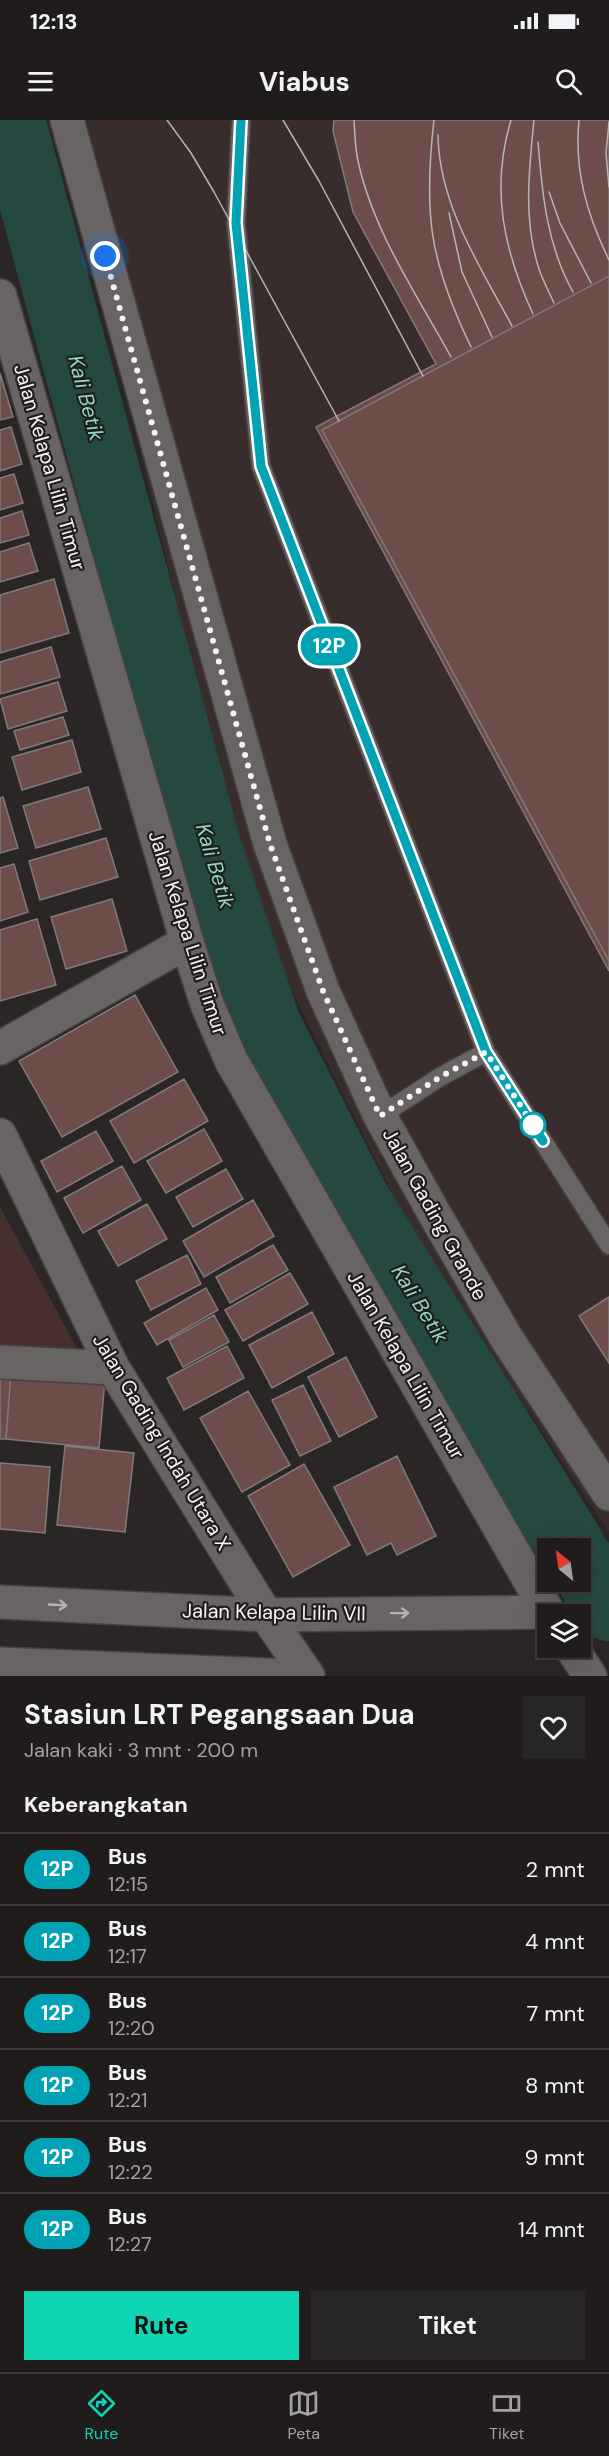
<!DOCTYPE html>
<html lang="id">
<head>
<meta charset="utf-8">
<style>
	body { margin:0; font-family:"DM Sans",sans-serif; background:#282525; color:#f1f3f6; height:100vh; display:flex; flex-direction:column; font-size:22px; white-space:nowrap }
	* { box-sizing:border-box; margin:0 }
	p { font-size:20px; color:#a2a1a3 }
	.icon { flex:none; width:33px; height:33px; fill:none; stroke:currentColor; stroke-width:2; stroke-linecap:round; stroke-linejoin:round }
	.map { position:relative; height:1556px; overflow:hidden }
	.sheet { display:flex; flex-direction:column; background:#201c1c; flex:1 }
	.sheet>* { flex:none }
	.badge { padding:0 12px; border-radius:20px; font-size:21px; line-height:39px }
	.needle { width:39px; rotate:331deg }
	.tools { position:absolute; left:537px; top:1418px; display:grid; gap:12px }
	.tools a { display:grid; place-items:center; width:54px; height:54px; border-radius:0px; background:#201c1c; box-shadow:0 6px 24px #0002,0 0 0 2px #3d3a3b; font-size:30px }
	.you { position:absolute; width:30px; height:30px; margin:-15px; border:4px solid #fff; border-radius:50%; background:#1a73e8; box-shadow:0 0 0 9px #1a73e833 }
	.map>.badge { position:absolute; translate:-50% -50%; box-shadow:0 0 0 3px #fff }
	h2 { padding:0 24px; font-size:22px; line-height:54px }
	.round { display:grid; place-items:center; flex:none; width:63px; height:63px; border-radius:0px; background:#282525 }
	.head { display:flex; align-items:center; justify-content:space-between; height:102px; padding:0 24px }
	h1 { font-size:28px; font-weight:700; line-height:45px }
	.cta { display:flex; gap:12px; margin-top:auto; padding:12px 24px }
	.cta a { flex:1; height:69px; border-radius:0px; background:#0fd5b4; color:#111; font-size:24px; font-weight:700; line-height:69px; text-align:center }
	.cta a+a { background:#282525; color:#f1f3f6 }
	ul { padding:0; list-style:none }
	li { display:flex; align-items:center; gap:18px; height:72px; padding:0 24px; border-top:2px solid #3d3a3b }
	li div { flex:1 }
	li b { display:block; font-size:22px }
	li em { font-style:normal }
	li .badge { min-width:66px; font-weight:700; text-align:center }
	.status { display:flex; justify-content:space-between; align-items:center; height:42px; padding:0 30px; background:#201c1c; direction:ltr }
	.status svg { height:16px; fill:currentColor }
	header { display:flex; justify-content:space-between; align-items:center; height:78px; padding:0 24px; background:#201c1c; font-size:27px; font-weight:700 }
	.dock { display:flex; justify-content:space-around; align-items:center; height:84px; border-top:2px solid #3d3a3b; background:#201c1c; font-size:16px; color:#a2a1a3 }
	.dock a { display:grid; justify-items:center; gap:3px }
	.dock .on { color:#0fd5b4 }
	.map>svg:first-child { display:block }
	.built { fill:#382d2c }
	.green { fill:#47302d }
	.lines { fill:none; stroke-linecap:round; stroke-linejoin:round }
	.river { stroke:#254940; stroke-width:68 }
	.building { fill:#6d4d4a; stroke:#7f7b7a; stroke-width:1.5 }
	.lane-casing { stroke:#454141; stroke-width:21 }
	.street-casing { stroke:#454141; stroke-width:36 }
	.lane { stroke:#696464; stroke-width:18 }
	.street { stroke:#696464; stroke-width:33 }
	.tram { stroke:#b7b5b4; stroke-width:1.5 }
	.oneway { stroke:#b6b3b2 }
	.line-casing { stroke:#fff; stroke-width:14 }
	.line { stroke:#00a3b4; stroke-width:9 }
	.walk { stroke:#f5f3f2; stroke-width:6; stroke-dasharray:0 10.8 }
	.stop-dot { fill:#fff; stroke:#00a3b4; stroke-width:3 }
	.labels { text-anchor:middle; stroke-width:4.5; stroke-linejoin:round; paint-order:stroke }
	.street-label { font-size:20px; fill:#f5f3f2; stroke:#211d1c }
	.water-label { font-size:21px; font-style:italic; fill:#91d6c4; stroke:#211d1c }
</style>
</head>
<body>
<div class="status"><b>12:13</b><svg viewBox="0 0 49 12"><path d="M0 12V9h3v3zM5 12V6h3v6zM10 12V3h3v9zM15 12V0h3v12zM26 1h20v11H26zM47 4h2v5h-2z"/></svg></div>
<header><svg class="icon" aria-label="menu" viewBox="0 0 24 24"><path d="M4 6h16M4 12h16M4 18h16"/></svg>Viabus<svg class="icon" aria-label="search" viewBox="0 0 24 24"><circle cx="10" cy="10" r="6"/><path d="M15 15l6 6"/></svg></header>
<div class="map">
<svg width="609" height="1556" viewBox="0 0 609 1556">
	<rect width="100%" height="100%" fill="#2a2626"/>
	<path class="built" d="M62 0H609V1412L418 1126 275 836 213 637Z"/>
	<path class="green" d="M0 1087 78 1230 0 1226Z"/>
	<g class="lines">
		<path class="river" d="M11 0 206 722 267 905 357 1082 572 1428
			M580 1441 609 1487"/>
	</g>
	<path class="building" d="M334 0H609V851L316 307 436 244 353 92 333 11Z
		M609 156V841L322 310Z
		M0 253 13 297 0 300Z
		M11 307 22 344 0 351V310Z
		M14 354 23 383 0 390V358Z
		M22 391 29 415 0 423V398Z
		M29 423 38 451 0 462V432Z
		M54 459 69 513 0 533V475Z
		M51 527 60 557 0 574V542Z
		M58 562 67 591 8 609 0 579Z
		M63 597 69 615 20 630 14 611Z
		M72 620 81 652 22 670 12 637Z
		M88 667 101 709 36 728 23 686Z
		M3 677 18 728 0 733V678Z
		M106 718 118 757 40 780 29 741Z
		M14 744 28 792 0 801V748Z
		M112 779 127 831 66 849 51 797Z
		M37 799 56 865 0 881V810Z
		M135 875 178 952 62 1017 19 941Z
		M184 959 208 1001 134 1043 110 1001Z
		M204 1009 222 1041 166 1073 147 1041Z
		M96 1011 113 1041 57 1072 41 1041Z
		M122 1046 141 1080 83 1113 64 1078Z
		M226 1049 243 1079 193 1107 176 1077Z
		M253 1080 274 1116 204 1157 183 1121Z
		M147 1084 167 1119 118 1146 98 1111Z
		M273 1125 288 1150 230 1183 216 1157Z
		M187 1135 201 1164 151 1190 136 1161Z
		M290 1153 308 1184 243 1221 225 1190Z
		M206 1168 218 1190 157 1225 144 1203Z
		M609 1177V1243L579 1196Z
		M312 1192 334 1234 272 1268 249 1225Z
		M214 1195 229 1222 183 1247 169 1220Z
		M227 1226 244 1258 184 1290 167 1258Z
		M346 1237 377 1297 339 1317 308 1257Z
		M0 1251 11 1252 6 1319H0Z
		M11 1252 105 1260 99 1328 6 1319Z
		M303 1265 331 1321 300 1336 272 1280Z
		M248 1271 290 1345 242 1372 200 1298Z
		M65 1326 134 1333 125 1412 57 1405Z
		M397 1336 436 1416 397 1435 391 1423 367 1435 334 1367Z
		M0 1343 50 1347 45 1413 0 1409Z
		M304 1344 350 1425 293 1457 248 1376Z"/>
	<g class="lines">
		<defs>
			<path id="lane" d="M241 0 236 103 261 346 486 932 609 1125
				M380 996 440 957 486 932"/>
			<path id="street" d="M67 0 270 724 323 871 380 996 434 1093 507 1219 609 1374
				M0 176 187 822 207 884 231 940 549 1494
				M0 928 187 822
				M0 1015 113 1248 266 1495 308 1556
				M0 1242 113 1248
				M0 1482 266 1495 548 1492
				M571 1527 590 1556
				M0 1544 289 1556"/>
		</defs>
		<use href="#lane" class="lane-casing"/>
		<use href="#street" class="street-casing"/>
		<use href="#lane" class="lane"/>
		<use href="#street" class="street"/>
		<path class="tram" d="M167 0 191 33 214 72 339 301
			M283 0 319 61 423 256
			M354 0C355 14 355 28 358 41 373 111 417 175 451 237
			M434 0C423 94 430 142 471 227
			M511 0C490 69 504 131 533 194
			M534 0C529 50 523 100 539 149 543 161 549 172 554 183
			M579 0C574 50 587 95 609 140
			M609 2 606 33 609 67
			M438 15C439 85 480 146 512 206
			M538 22C542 73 547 126 573 172
			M549 72 560 103 591 163
			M449 93 462 152 492 217"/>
	</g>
	<defs><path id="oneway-shaft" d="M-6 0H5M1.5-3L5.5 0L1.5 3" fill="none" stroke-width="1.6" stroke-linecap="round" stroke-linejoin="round" transform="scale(1.5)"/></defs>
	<g class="oneway">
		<use href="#oneway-shaft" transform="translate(58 1485) rotate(3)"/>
		<use href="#oneway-shaft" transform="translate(400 1493) rotate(-1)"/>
	</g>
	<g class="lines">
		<defs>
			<path id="line" d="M241 0 236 103 261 346 486 932 543 1021"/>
		</defs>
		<use href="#line" class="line-casing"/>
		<use href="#line" class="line"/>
		<path class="walk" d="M105 136 270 724 323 871 380 996 440 957 486 932 533 1005"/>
	</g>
	<circle class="stop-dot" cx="533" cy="1005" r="12"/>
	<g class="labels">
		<g class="street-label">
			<text transform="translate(50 347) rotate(74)" y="7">Jalan Kelapa Lilin Timur</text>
			<text transform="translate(188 813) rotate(72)" y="7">Jalan Kelapa Lilin Timur</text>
			<text transform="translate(435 1094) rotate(61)" y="7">Jalan Gading Grande</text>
			<text transform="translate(406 1245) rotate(60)" y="7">Jalan Kelapa Lilin Timur</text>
			<text transform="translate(162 1322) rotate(59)" y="7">Jalan Gading Indah Utara X</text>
			<text transform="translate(274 1492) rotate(1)" y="7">Jalan Kelapa Lilin VII</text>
		</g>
		<g class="water-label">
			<text transform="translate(86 278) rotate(75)" y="7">Kali Betik</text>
			<text transform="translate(215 746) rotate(73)" y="7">Kali Betik</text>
			<text transform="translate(420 1184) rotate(58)" y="7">Kali Betik</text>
		</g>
	</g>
</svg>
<div class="tools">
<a><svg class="needle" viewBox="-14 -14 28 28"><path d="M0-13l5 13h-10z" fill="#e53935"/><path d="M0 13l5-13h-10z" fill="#a2a1a3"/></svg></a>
<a><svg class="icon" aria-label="layers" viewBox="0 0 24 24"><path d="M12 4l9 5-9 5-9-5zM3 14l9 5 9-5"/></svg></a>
</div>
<div class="you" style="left:105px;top:136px"></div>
<b class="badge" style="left:329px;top:526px;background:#00a3b4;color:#fff">12P</b>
</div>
<section class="sheet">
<div class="head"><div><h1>Stasiun LRT Pegangsaan Dua</h1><p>Jalan kaki · 3 mnt · 200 m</p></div><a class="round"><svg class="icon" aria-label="heart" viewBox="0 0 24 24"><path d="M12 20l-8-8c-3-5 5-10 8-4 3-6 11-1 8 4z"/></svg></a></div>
<h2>Keberangkatan</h2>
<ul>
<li><span class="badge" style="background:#00a3b4;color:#fff">12P</span><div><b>Bus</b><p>12:15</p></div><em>2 mnt</em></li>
<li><span class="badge" style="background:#00a3b4;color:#fff">12P</span><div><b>Bus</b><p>12:17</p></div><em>4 mnt</em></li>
<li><span class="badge" style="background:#00a3b4;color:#fff">12P</span><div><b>Bus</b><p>12:20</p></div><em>7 mnt</em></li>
<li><span class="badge" style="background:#00a3b4;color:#fff">12P</span><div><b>Bus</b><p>12:21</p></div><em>8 mnt</em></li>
<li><span class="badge" style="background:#00a3b4;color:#fff">12P</span><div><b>Bus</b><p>12:22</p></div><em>9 mnt</em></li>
<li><span class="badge" style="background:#00a3b4;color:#fff">12P</span><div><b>Bus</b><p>12:27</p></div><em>14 mnt</em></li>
</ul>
<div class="cta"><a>Rute</a><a>Tiket</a></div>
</section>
<nav class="dock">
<a class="on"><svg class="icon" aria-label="directions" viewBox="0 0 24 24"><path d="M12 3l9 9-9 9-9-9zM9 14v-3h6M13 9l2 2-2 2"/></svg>Rute</a>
<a><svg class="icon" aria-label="map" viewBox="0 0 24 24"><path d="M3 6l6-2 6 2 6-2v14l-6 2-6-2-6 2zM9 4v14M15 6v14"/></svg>Peta</a>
<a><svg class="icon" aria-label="tickets" viewBox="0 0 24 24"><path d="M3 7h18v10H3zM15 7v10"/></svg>Tiket</a>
</nav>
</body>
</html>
